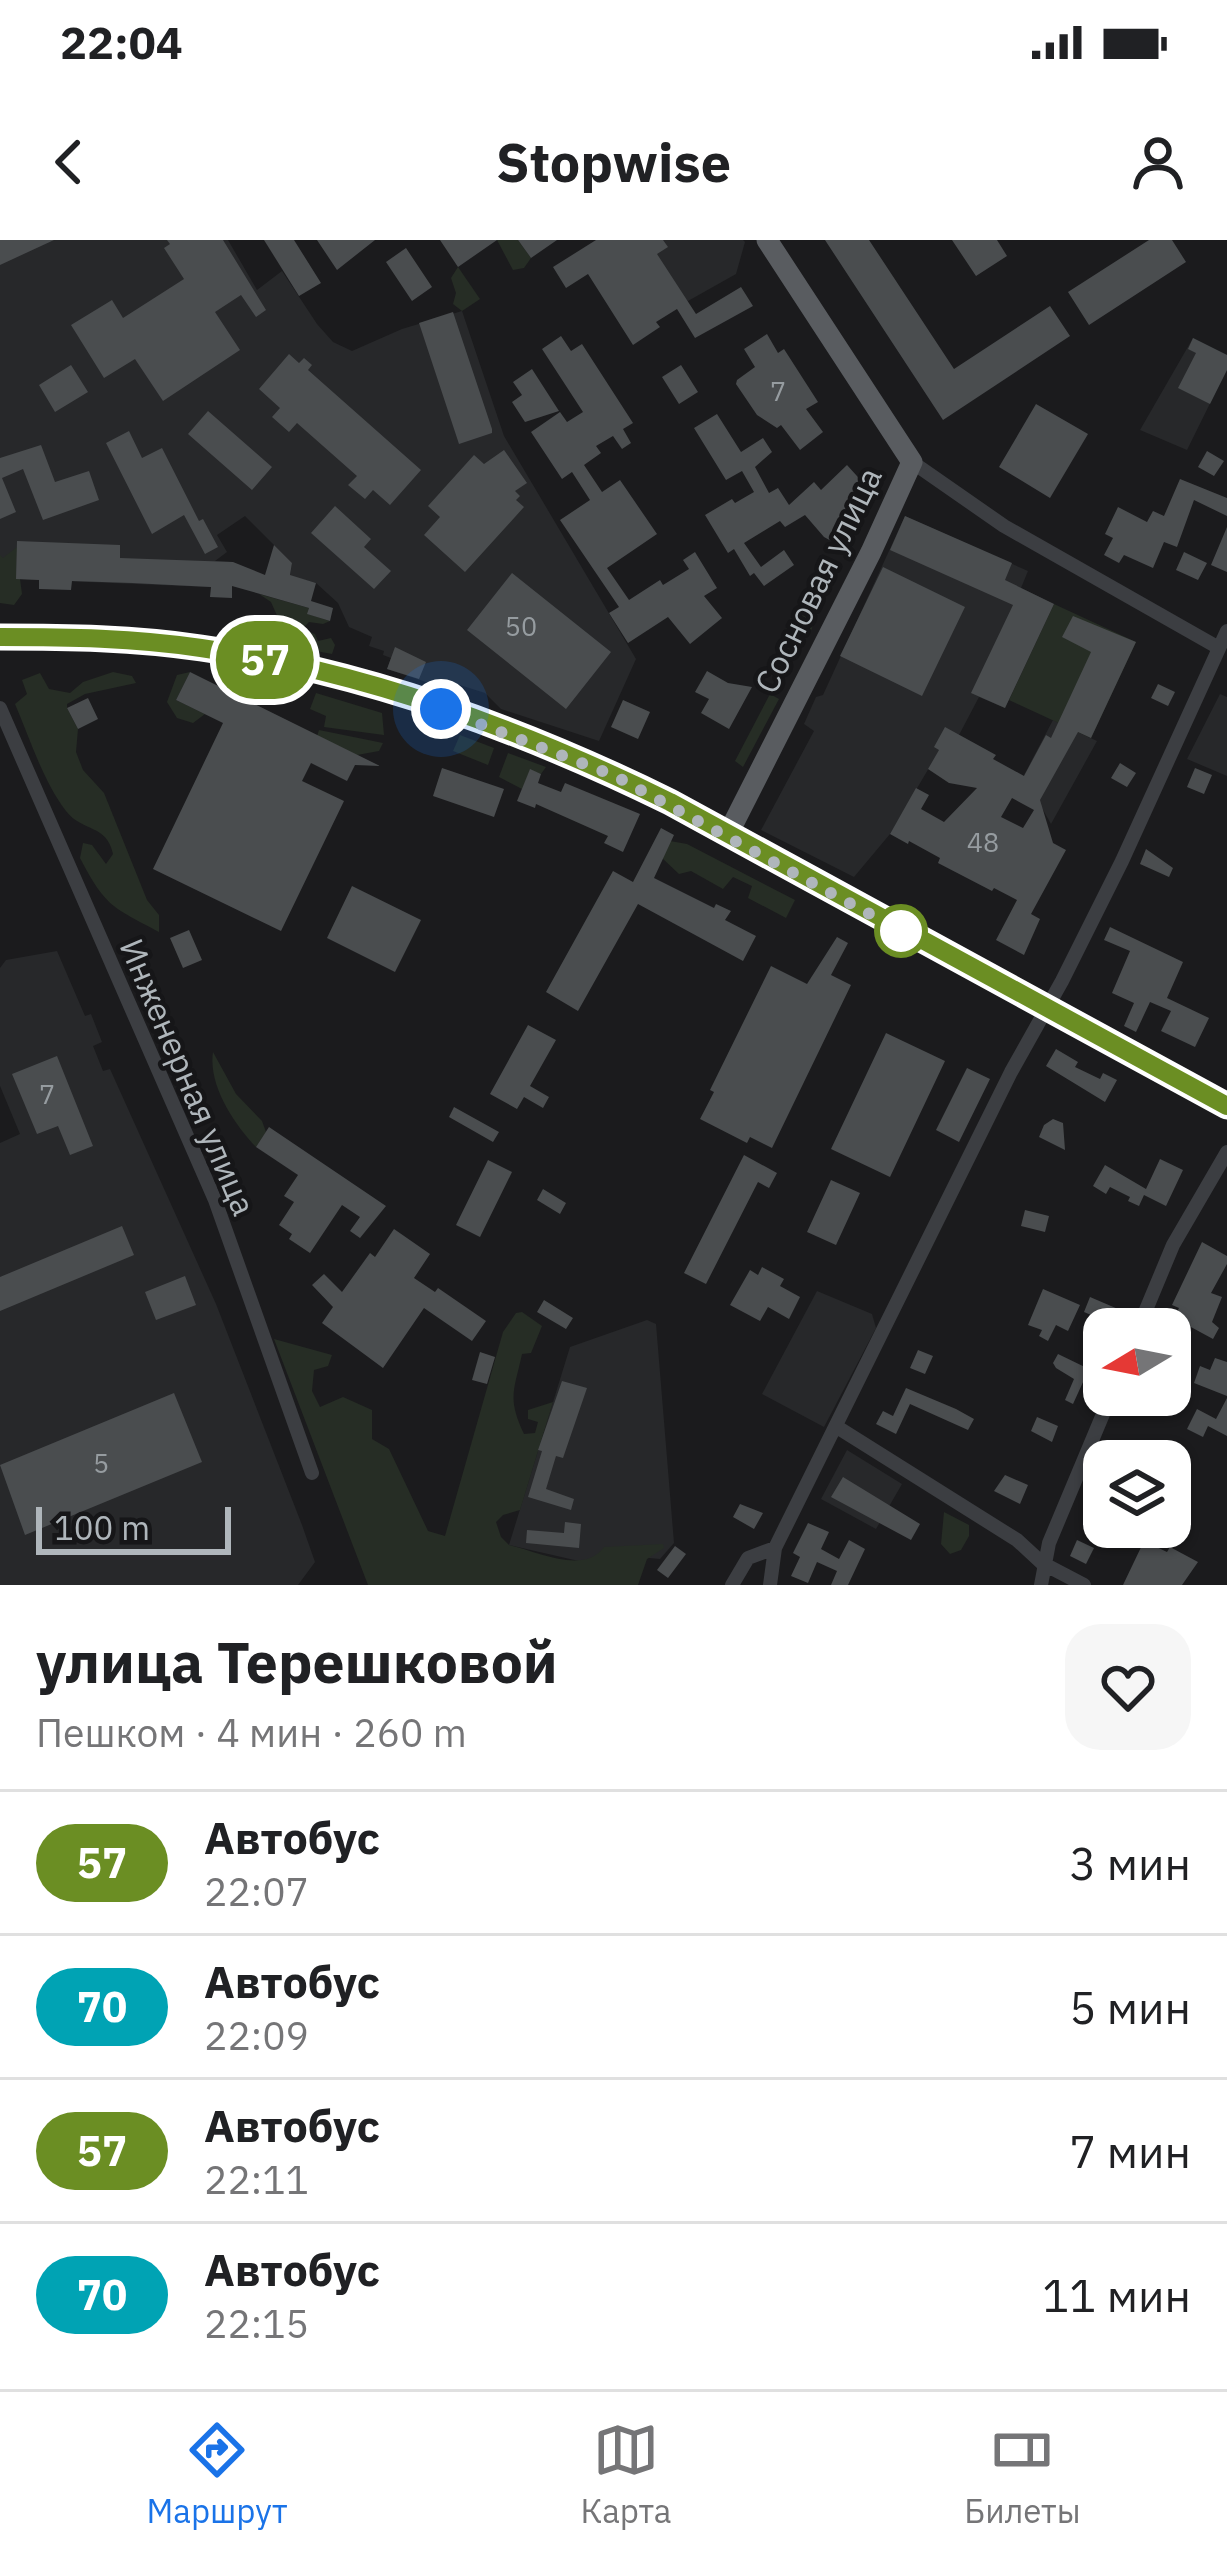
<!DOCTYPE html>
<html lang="ru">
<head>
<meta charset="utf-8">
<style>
	body { margin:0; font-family:"IBM Plex Sans",sans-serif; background:#f6f6f6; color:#202124; height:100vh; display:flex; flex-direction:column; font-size:45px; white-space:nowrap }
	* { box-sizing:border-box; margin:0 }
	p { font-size:39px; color:#757577 }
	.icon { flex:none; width:66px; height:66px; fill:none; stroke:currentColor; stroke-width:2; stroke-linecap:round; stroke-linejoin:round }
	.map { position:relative; height:1345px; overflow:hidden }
	.details { display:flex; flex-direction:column; background:#fff; flex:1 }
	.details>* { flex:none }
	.badge { padding:0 24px; border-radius:39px; font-size:42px; line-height:78px }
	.needle { width:78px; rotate:260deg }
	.controls { position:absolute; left:1083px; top:1068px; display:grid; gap:24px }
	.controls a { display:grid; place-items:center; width:108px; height:108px; border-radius:24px; background:#fff; box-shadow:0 3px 9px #0004; font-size:60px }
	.scale { position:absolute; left:36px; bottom:30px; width:195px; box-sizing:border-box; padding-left:12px; border:6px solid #afb6bb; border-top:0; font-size:33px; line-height:42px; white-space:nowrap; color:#afb6bb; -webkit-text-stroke:9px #161618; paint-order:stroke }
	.you { position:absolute; width:60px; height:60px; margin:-30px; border:9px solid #fff; border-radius:50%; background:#1a73e8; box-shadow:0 0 0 18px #1a73e833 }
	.map>.badge { position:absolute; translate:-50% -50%; box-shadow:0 0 0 6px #fff }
	.round { display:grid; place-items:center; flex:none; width:126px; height:126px; border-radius:36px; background:#f6f6f6 }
	.overview { display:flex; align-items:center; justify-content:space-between; height:204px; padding:0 36px }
	h1 { font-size:57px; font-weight:700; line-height:90px }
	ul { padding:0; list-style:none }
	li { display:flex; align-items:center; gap:36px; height:144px; padding:0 36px; border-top:3px solid #e0e0e0 }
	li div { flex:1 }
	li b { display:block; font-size:45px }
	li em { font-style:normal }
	li .badge { min-width:132px; font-weight:700; text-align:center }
	.status { display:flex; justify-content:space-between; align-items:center; height:84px; padding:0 60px; background:#fff; direction:ltr }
	.status svg { height:33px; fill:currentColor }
	header { display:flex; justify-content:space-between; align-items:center; height:156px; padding:0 36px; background:#fff; font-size:54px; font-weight:700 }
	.dock { display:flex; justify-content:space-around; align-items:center; height:168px; border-top:3px solid #e0e0e0; background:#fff; font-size:33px; color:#757577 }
	.dock a { display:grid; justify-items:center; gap:6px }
	.dock .on { color:#1a73e8 }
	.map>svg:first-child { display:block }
	.built { fill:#27282a }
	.green { fill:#262d25 }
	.building { fill:#4a4d4f; fill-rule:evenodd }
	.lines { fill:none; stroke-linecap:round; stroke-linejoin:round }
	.minor { stroke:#3c3e42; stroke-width:14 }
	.secondary { stroke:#4a4e52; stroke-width:21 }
	.primary { stroke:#595c60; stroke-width:21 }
	.line-casing { stroke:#fff; stroke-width:27 }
	.line { stroke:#6b8e23; stroke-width:18 }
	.walk { stroke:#afb6bb; stroke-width:12; stroke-dasharray:0 21.6 }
	.stop-dot { fill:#fff; stroke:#6b8e23; stroke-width:6 }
	.labels { text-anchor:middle; stroke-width:9; stroke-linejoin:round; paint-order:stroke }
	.number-label { font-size:27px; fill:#969ca0 }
	.street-label { font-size:33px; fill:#afb6bb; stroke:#161618 }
</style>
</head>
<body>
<div class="status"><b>22:04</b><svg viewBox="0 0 49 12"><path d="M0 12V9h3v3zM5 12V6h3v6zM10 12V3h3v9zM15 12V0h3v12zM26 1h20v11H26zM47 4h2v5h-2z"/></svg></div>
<header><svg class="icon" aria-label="back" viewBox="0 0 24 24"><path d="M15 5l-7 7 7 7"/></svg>Stopwise<svg class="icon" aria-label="person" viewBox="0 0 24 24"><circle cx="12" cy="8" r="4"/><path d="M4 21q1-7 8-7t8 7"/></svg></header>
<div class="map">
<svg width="1227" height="1345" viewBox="0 0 1227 1345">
	<rect width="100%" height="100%" fill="#1b1b1d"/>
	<path class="built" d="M0 0H228L257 50 282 31 317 84 333 102 352 111 402 89 462 71 504 196 636 419 599 501 501 469 485 453 447 441 444 448 387 429 391 418 383 415 384 411 369 406 372 397 349 387 338 363 316 343 290 336 292 323 245 276 217 295 227 312 215 321 233 322 232 348 16 339 0 330Z
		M606 0H743L745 2 736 34 688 61Z
		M1193 98 1227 115V129L1187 210 1140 190Z
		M905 276 1028 331 1021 348 1054 364 1005 468 979 457 959 495 939 511 890 594 854 637 761 590 814 491 804 484 816 457 823 455Z
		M1220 454 1227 457V536L1187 519Z
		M1053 480 1097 501 1051 584 1042 568 1014 554Z
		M57 711 85 776 91 774 102 802 93 806 103 831 110 829 216 1064 302 1285 315 1322 298 1345H0V903L20 894 0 846V728L6 720Z
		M817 1051 872 1074 876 1088 824 1187 762 1154Z
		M647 1080 656 1084 674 1303 660 1319 606 1314 583 1322 509 1305 570 1107Z
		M847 1210 902 1244 876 1289 821 1259Z"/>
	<path class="green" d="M497 0H518L531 18 524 28 513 30Z
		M458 27 480 59 462 71 453 64 456 53 451 38Z
		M17 307 16 338 20 339 22 354 14 365 0 363V315L3 318Z
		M259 354 309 368 308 374 330 381 323 384 309 382 302 389 315 394 318 401 331 398 335 405 332 414 268 402 261 396 271 387 283 389 271 362Z
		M817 358 821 365 810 393 801 399 790 396 786 388 795 370 806 368Z
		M1054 364 1136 402 1091 498 1009 460Z
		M113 432 132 436 136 443 85 454 67 464V468L78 489 76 512 83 530 104 553 147 660 159 675V692C113 667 106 668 80 618L83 603 92 605 106 624 113 614C107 584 82 592 66 571 43 541 30 499 15 464L27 454 22 440 40 433 49 449 70 453 83 442Z
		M190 432 176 460 205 474 193 483 177 478 167 462 177 435Z
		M316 453 382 473 384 495 324 487 326 476 310 469Z
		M770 454 779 459 743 527 735 521Z
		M319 490 383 503 379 511 357 515 317 496Z
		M460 495 494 508 488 525 453 511Z
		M508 513 546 527 541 534 530 530 522 549 499 537Z
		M670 601 687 604 795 660 786 678 748 658 752 646 733 637 723 649 691 631 679 634 661 617Z
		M213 812 236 854 262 881 266 892 256 907C234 884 208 845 213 812Z
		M522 1072 542 1086 531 1113 522 1114C514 1151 507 1158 524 1194L535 1193 538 1182 528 1179V1170L553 1162 520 1270 503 1275 496 1282 501 1297 509 1305C539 1312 584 1335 604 1307L663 1304 664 1308 647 1319 638 1345H368L274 1099 332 1115 328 1126 314 1130 312 1151 320 1167 343 1157 372 1170V1199L389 1209 428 1291 445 1296 503 1092 516 1073Z
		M944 1272 969 1285V1296L961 1310 950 1314 941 1304Z"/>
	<path class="building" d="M0 0H54L0 25Z
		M167 0H223L266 70 256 77 241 55 215 72 240 110 163 161 135 119 104 138 71 85 112 60 123 78 184 39 164 8 170 4Z
		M264 0H294L321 43 299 56Z
		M317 0H375L337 30Z
		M440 0H497L458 27Z
		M518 0H557L531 18Z
		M596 0H663L668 7 657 14 696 74 741 47 753 66 695 98 677 69 656 82 660 87 633 105 588 34 566 48 553 27Z
		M825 0H869L954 129 1050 66 1070 96 943 180Z
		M952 0H997L1007 16 976 36Z
		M1149 0H1172L1186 22 1089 85 1068 52Z
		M406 8 432 47 412 61 386 22Z
		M453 72 492 189V193L459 204 419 83Z
		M767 94 778 113 784 109 818 162 806 169 823 192 800 210 781 185 777 188 757 175 736 144 737 140 755 127 744 109Z
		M561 96 571 111 582 104 633 183 623 189 631 203 622 209 613 196 596 206 601 213 584 225 602 252 620 240 657 294 607 328 629 360 660 340 663 345 689 329 683 320 695 312 717 348 704 356 722 378 690 404 668 377 628 403 609 373 619 367 560 280 590 260 572 232 562 239 531 192 560 172 567 182 583 172 542 109Z
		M1193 98 1227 115V130L1210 164 1178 148 1196 113 1188 109Z
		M289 114 299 123 304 118 312 125 308 130 421 230 390 265 373 250 365 259 348 245 357 236 297 183 289 192 272 177 280 168 259 149Z
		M71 125 88 152 55 172 39 145Z
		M681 125 698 152 679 164 662 137Z
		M532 129 559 171 525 182 512 162 522 155 513 142Z
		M1036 164 1088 194 1050 258 999 227Z
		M208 171 272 227 252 250 188 194Z
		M717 174 741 212 763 198 772 212 755 227 769 253 778 248 789 265 814 242 821 250 847 225 866 246 850 262 866 272 844 308 824 297 805 275 785 287 780 281 744 303 761 327 784 310 794 325 764 346 754 333 750 336 734 309 728 313 705 275 732 259 735 263 754 252 742 231 726 240 694 188Z
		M129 191 142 218 162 208 199 281 203 279 218 307 205 314 184 275 152 294 106 203Z
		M41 205 55 242 89 231 99 260 43 280 23 229 2 238 16 272 0 279V218Z
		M504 210 527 243 515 251 520 256 516 260 524 267 465 332 424 295 440 277 428 266 474 215 484 224Z
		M1207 211 1224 221 1214 236 1198 227Z
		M1180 239 1227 258V276L1194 260 1177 307 1164 302 1153 328 1124 315 1119 323 1104 315 1113 298 1105 294 1118 267 1147 282 1153 271 1164 276Z
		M335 266 371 299 364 307 391 331 374 349 311 293Z
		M905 276 1012 323 1005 340 1054 364 1005 468 971 453 1013 365 890 310Z
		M1227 287V332L1211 325Z
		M17 301 120 305V318L233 322 265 335 274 305 292 323 290 335 316 343 311 361 333 368 330 381 307 374 309 368 232 346V358L210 357 211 347 132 343 72 341 71 350 39 349V340L16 339Z
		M1184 312 1207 323 1198 340 1176 330Z
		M883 327 965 367 922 456 840 416Z
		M512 333 611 412 566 469 467 390Z
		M1073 376 1136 402 1091 498 1078 492 1040 560 1053 603 1066 610 1031 674 1040 679 1024 715 996 700 1017 660 994 648 992 651 938 623 940 618 909 601 908 604 890 594 916 548 929 555 921 569 944 582 977 548 949 543 928 529 939 510 934 507 945 487 996 515 993 519 1024 536 1046 495 1051 498 1091 412 1062 397ZM1012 558 1034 570 1023 588 1001 577Z
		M395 407 426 422 419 439 387 429Z
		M707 431 728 443 752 447 729 489 701 473 709 459 695 452Z
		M190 432 380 526 355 525 347 541 311 523 302 541 344 561 281 691 153 629 223 483 176 460Z
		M1158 444 1175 452 1168 466 1151 458Z
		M88 458 98 479 78 489 67 468Z
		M623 460 650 472 638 499 611 487Z
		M1120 523 1136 533 1127 547 1111 538Z
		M442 528 504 549 494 577 433 556Z
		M1195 528 1212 535 1204 554 1187 547Z
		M530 529 541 534 538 543 561 552 565 543 640 574 623 612 604 603 608 596 536 564 535 568 517 561Z
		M661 588 674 595 654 638 714 668 716 664 731 671 725 680 756 696 743 721 638 664 578 771 546 752 613 631 633 642Z
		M1146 609 1173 628 1169 637 1140 624Z
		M352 646 421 680 395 732 327 698Z
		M1110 687 1183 722 1167 758 1209 778 1195 807 1161 791 1171 771 1150 762 1136 792 1124 786 1134 763 1112 753 1130 711 1104 700Z
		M189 690 202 720 183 728 170 698Z
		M837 697 848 703 831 735 851 745 772 908 750 897 747 903 700 879 714 852 710 850 771 726 807 744Z
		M528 785 556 800 530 846 549 857 543 868 524 857 517 869 490 854Z
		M886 793 945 821 890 937 831 909Z
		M1056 809 1078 822 1075 827 1100 839 1103 833 1117 840 1105 862 1046 826Z
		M57 816 93 906 70 915 58 886 37 894 12 834Z
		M967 828 990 839 959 902 936 890Z
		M454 867 499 892 493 902 449 877Z
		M1053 879 1063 883 1065 910 1039 897 1044 885Z
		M269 887 386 966 360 998 350 991 360 977 342 965 310 1013 289 999 292 994 279 985 294 962 284 956 298 935 256 907Z
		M744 915 777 933 769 948 758 942 706 1044 684 1033Z
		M1160 919 1183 930 1166 966 1144 955 1139 966 1128 961 1130 957 1110 947 1106 954 1093 946 1105 925 1146 949Z
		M488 920 512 932 480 997 456 985Z
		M831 940 860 953 836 1005 807 992Z
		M543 949 566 963 560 974 537 960Z
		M1025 970 1049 976 1045 992 1021 986Z
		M122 986 134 1015 0 1071V1037Z
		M394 989 430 1014 414 1038 435 1052 438 1048 486 1081 472 1101 424 1068 383 1128 322 1083 333 1067 312 1045 324 1034 342 1052 370 1013 375 1017Z
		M1202 1002 1227 1016V1024L1211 1053 1222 1057 1212 1082 1219 1088 1213 1099 1189 1086 1170 1138V1085L1179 1068 1172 1065Z
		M762 1027 784 1039 780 1046 800 1057 789 1079 768 1067 760 1081 730 1065 750 1030 758 1035Z
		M185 1036 196 1065 156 1080 145 1052Z
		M1043 1049 1080 1065 1068 1091 1056 1085 1048 1101 1039 1096 1042 1090 1028 1085Z
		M1090 1057 1118 1069 1112 1084 1084 1072Z
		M544 1060 573 1078 566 1089 537 1072Z
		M918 1110 933 1116 925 1134 910 1128Z
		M480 1112 495 1117 487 1144 472 1140Z
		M1058 1114 1089 1129 1073 1164 1065 1160 1074 1139 1056 1128 1053 1123Z
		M1215 1118 1227 1122V1156L1194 1143 1200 1126 1210 1130Z
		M562 1141 587 1148 563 1218 556 1216 546 1249 574 1259 571 1270 528 1257 542 1211 538 1210Z
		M906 1148 956 1169 974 1179 968 1190 910 1164 896 1194 876 1184 883 1171 893 1176Z
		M174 1153 202 1222 25 1295 0 1225Z
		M1227 1158V1196L1208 1186 1203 1197 1187 1189 1197 1169 1216 1179Z
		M1037 1177 1058 1186 1052 1202 1031 1191Z
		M1005 1235 1028 1245 1020 1264 994 1251Z
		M843 1237 920 1284 911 1300 831 1257Z
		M740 1264 763 1273 754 1289 733 1277Z
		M565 1282 581 1284 579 1308 526 1303 527 1290 564 1293Z
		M808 1283 829 1292 821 1309 839 1319 849 1300 865 1309 848 1345H831L837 1331 817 1322 808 1343 791 1336 800 1317 793 1313Z
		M1077 1300 1094 1308 1086 1324 1070 1316Z
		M1144 1301 1167 1312 1170 1307 1198 1322 1182 1345H1123Z
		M675 1306 686 1314 668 1338 657 1330Z"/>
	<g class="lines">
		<path class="minor" d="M912 222 1004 286 1219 408
			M0 468 215 960 312 1233
			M1138 1089 1173 1005 1227 912
			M837 1187 1017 1300 1042 1323 1084 1345
			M732 1345 748 1318 775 1308
			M770 1345 775 1308 1011 832 1062 741 1122 621 1227 391
			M1041 1345 1049 1303 1111 1155"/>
		<path class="secondary" d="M0 397C68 398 134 398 202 408 385 435 566 505 728 594"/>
		<path class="primary" d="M767 0 912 222 871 312 728 594 1227 866"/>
	</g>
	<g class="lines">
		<defs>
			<path id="line" d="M0 397C68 397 134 398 201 408 363 431 524 490 670 562L1227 866"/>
		</defs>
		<use href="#line" class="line-casing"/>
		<use href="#line" class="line"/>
		<path class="walk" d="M441 469 613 535 901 691"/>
	</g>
	<circle class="stop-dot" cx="901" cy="691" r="24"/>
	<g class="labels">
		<g class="number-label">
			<text x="778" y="161">7</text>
			<text x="521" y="396">50</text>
			<text x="983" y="612">48</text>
			<text x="47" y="864">7</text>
			<text x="101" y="1233">5</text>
		</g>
		<g class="street-label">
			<text transform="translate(818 340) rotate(-64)" y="12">Сосновая улица</text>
			<text transform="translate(188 837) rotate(67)" y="12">Инженерная улица</text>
		</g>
	</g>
</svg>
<div class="controls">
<a><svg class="needle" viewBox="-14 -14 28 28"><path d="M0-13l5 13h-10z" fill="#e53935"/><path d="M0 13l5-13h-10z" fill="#757577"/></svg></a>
<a><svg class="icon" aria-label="layers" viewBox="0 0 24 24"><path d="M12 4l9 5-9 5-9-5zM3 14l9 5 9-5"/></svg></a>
</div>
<div class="scale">100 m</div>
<div class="you" style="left:441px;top:469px"></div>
<b class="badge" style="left:265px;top:420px;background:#6b8e23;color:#fff">57</b>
</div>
<section class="details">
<div class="overview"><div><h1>улица Терешковой</h1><p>Пешком · 4 мин · 260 m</p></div><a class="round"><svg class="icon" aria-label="heart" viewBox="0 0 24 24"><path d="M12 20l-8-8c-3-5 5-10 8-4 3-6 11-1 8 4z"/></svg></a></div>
<ul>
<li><span class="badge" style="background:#6b8e23;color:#fff">57</span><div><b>Автобус</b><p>22:07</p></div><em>3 мин</em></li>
<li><span class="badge" style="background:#00a3b4;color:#fff">70</span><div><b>Автобус</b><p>22:09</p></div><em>5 мин</em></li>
<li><span class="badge" style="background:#6b8e23;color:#fff">57</span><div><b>Автобус</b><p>22:11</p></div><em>7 мин</em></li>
<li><span class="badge" style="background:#00a3b4;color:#fff">70</span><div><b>Автобус</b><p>22:15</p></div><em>11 мин</em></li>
</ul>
</section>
<nav class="dock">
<a class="on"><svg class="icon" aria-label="directions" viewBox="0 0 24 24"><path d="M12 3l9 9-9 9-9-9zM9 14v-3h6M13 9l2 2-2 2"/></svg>Маршрут</a>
<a><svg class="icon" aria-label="map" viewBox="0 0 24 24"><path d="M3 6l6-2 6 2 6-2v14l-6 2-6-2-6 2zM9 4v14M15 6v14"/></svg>Карта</a>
<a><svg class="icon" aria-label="tickets" viewBox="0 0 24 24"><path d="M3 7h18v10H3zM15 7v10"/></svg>Билеты</a>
</nav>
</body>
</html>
